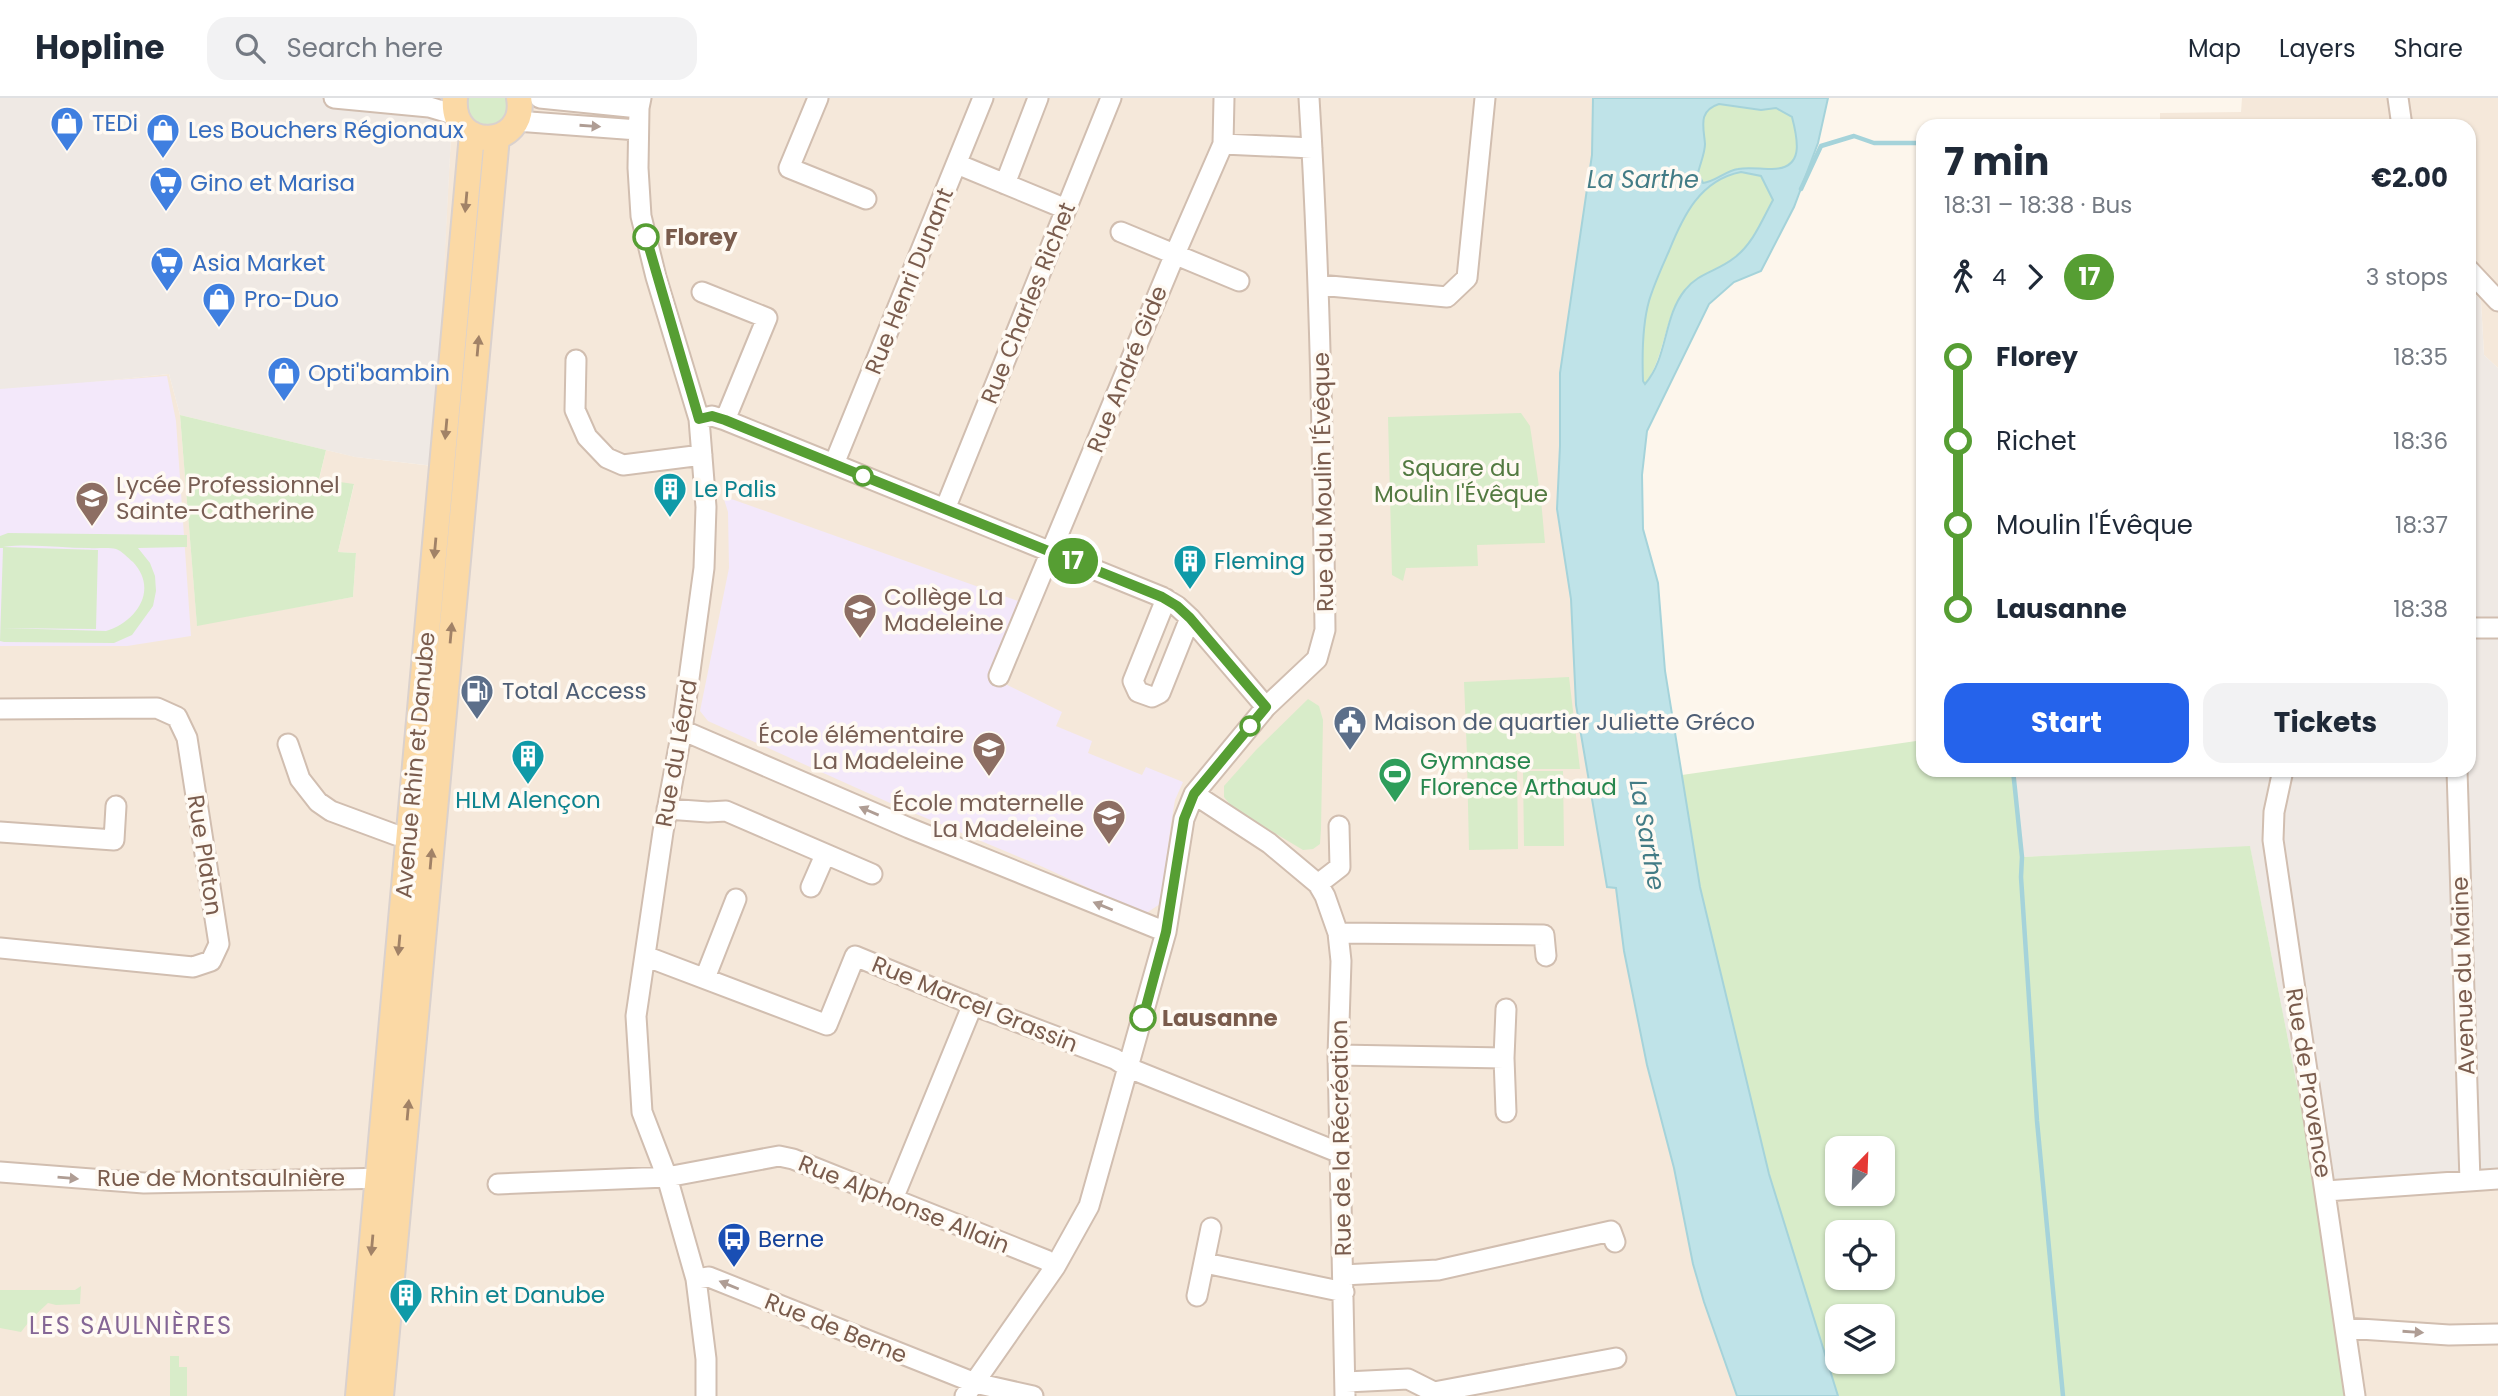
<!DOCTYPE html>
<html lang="en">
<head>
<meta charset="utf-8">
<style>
	body { margin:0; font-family:Poppins,sans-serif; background:#f2f2f3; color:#1f2937; height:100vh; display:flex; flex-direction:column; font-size:26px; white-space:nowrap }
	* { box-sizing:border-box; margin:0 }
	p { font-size:23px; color:#747a83 }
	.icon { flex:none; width:38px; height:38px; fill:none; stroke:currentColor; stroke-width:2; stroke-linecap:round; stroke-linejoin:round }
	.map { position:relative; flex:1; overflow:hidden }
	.sheet { position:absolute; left:1916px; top:21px; width:560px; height:658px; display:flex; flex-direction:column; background:#fff; border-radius:21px; box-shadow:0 2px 5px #0004 }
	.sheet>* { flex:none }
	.badge { padding:0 14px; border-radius:23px; font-size:24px; line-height:46px }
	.needle { width:46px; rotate:23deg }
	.fabs { position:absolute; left:1825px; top:1038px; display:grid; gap:14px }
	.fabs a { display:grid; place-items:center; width:70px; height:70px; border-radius:14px; background:#fff; box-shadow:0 2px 5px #0004; font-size:35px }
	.map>.badge { position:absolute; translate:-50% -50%; box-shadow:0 0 0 4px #fff }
	.legs { display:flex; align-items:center; gap:10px; height:77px; padding:0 28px; font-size:23px }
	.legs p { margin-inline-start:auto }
	.summary { display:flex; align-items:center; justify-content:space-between; height:119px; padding:0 28px }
	h1 { font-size:38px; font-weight:700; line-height:52px }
	.primary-button { display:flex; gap:14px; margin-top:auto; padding:14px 28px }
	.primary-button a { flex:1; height:80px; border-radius:21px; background:#2563eb; color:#fff; font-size:28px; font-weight:700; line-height:80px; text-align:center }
	.primary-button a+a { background:#f2f2f3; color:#1f2937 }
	ul { padding:0 28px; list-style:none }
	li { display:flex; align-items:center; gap:24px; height:84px; font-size:26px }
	li i { display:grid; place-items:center; width:10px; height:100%; margin:0 9px; background:currentColor }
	li i::after { content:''; width:18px; height:18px; margin:-9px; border:5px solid; border-radius:50%; background:#fff }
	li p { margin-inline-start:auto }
	li:first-child i { background:linear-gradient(#0000 50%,currentColor 0) }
	li:last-child i { background:linear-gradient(currentColor 50%,#0000 0) }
	header { display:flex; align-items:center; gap:42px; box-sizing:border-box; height:98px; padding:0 35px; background:#fff; border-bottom:2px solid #e0e1e3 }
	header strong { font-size:33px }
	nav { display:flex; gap:38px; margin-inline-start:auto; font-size:24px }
	.search { width:490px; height:63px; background:#f2f2f3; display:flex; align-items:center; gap:18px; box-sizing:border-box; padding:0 24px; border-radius:21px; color:#747a83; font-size:26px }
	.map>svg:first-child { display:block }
	.residential { fill:#f5e8da }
	.industrial { fill:#efe9e4 }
	.education { fill:#f3e8fa }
	.green { fill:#d8ecc9; fill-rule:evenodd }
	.water { fill:#bfe3e8; stroke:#a5d3da; stroke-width:2; fill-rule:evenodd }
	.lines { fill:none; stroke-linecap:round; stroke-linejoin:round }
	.stream { stroke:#a5d3da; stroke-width:4.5 }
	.minor-casing { stroke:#d1beb0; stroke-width:23 }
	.major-casing { stroke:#dad1cd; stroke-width:28 }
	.minor { stroke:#fff; stroke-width:19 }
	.major { stroke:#fbd9a5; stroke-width:24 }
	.oneway { fill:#af9d94 }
	.oneway2 { fill:#a18267 }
	.line-1-casing { stroke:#fff; stroke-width:16 }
	.line-1 { stroke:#569e33; stroke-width:10 }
	.stop-1-dot { fill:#fff; stroke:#569e33; stroke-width:3.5 }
	.labels { text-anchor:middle; stroke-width:7; stroke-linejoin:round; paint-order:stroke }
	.shop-label { font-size:23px; fill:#366cbe; stroke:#fffaf3; text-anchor:start }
	.stop-label { font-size:23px; font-weight:bold; fill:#7a5c4d; stroke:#fffaf3; text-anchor:start }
	.street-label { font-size:23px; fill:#7a5c4d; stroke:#fffaf3 }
	.park-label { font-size:23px; fill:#537a41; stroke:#fffaf3 }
	.education-label { font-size:23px; fill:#785e54; stroke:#fffaf3; text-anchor:start }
	.culture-label { font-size:23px; fill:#0d838f; stroke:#fffaf3; text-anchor:start }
	.service-label { font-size:23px; fill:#4e5e75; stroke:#fffaf3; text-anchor:start }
	.leisure-label { font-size:23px; fill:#27864d; stroke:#fffaf3; text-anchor:start }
	.transit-label { font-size:23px; fill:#164399; stroke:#fffaf3; text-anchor:start }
	.water-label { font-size:24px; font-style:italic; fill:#437c86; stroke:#fffaf3 }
	.neighbourhood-label { font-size:24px; letter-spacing:2px; fill:#846695; stroke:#fffaf3 }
</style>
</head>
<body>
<header>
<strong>Hopline</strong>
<div class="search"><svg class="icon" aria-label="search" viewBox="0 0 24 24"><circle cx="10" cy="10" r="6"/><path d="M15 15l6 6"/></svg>Search here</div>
<nav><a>Map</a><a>Layers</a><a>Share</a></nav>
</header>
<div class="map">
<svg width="2498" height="1298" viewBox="0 0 2498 1298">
	<rect width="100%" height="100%" fill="#fdf6ec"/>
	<path class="residential" d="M453 0H1593L1592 57 1560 275V348L1557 411 1571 501 1576 607 1607 789H1616L1624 853 1674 1070 1697 1183 1737 1298H0V294L169 276 180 317 197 527 353 499 356 455 338 454 354 387 319 382 326 352 356 359 433 368Z
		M2242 0H2498V270L2484 257 2481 203 2469 188V28H2160V15L2241 14Z
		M2498 1086V1298H2348L2319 1099Z"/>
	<path class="industrial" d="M0 0H453L434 368 355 359 180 317 169 276 0 294Z
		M2469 188 2481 203 2484 257 2498 270V1086L2319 1099 2250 749 2022 759 2013 672H2469Z"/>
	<path class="education" d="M167 278 176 323 191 538 127 548H0V291Z
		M723 398 1021 504 989 578 1062 614 1056 628 1092 643 1088 655 1142 677 1146 669 1183 684 1175 702 1171 726 1160 806 1145 816 1043 769 890 705 708 623 700 613 729 470 728 414Z"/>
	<path class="green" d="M463 0H513L503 29H472Z
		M1718 6 1761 12 1776 10 1792 19C1797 43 1805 72 1770 71 1760 71 1748 69 1738 71 1725 73 1715 84 1703 85L1698 75C1700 66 1705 55 1705 46 1704 29 1697 13 1718 6Z
		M1741 74 1761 78 1773 102C1762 122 1753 146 1734 160 1718 173 1699 175 1685 192 1663 219 1666 258 1645 286L1643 283C1643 257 1642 228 1649 203 1654 186 1662 169 1669 153 1683 118 1700 82 1741 74Z
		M1521 315 1530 328 1541 402 1545 445 1477 447 1478 468 1406 470 1403 483 1392 477 1388 319Z
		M180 317 326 352 319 381 354 386 338 454 356 455 353 499 197 528Z
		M8 435 187 437V449L138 450 150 465 155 478 156 493 153 508 132 537 114 545 4 544 0 543 3 450H0V438ZM3 449C30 445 61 450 89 450 97 451 108 449 116 451 122 453 128 460 133 464 159 492 136 524 106 533L2 530 96 531 98 452Z
		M1569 579 1580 671H1523L1522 657H1467L1464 584Z
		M1308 601 1319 608 1323 622 1321 731 1320 746 1313 751 1303 752 1233 710 1224 699V688L1256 652Z
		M1923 642V672H2013L2023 759 2250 748 2319 1099 2348 1298H1838L1769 1076 1700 789 1682 677ZM1838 1050H1883V1096H1838ZM1838 1134H1883V1180H1838ZM1838 1218H1883V1264H1838Z
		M1517 661 1518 751 1469 752 1467 662Z
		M1523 673H1563L1564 748H1524Z
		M81 1188 80 1206 56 1207 48 1205 31 1221 21 1234 0 1230V1192H75Z
		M170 1258H179V1269H187V1298H170Z"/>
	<path class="water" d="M1593 0H1828L1818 45 1794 109 1761 173 1734 184 1709 206 1647 333 1642 377 1643 431 1658 485 1665 573 1700 789 1769 1076 1838 1298H1737L1704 1204 1693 1166 1674 1070 1647 967 1624 853 1616 790 1607 789 1576 607 1571 501 1557 411 1560 348V275L1592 57ZM1719 6 1761 12 1776 10 1792 19C1798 42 1805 72 1770 71 1760 71 1748 69 1738 71 1725 73 1715 84 1703 85L1698 75C1700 66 1705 55 1705 46 1704 30 1697 13 1719 6ZM1741 74 1761 78 1773 102C1762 122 1753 146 1734 160 1718 173 1698 175 1685 192 1663 219 1668 260 1645 286L1643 283C1642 257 1642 228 1649 203 1654 186 1662 169 1669 153 1683 118 1700 82 1741 74Z"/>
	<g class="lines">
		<path class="stream" d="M1801 91 1821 48 1854 38 1874 45H1923
			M2013 672 2022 759 2021 779 2037 1023 2063 1298"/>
		<defs>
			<path id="minor" d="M334 0 429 9 456 17
				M540 0 639 10
				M641 0 639 10 638 70 641 118 656 179 699 321 706 409 704 470 682 632 663 734 636 918 642 1014 667 1079 696 1181 706 1261V1298
				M818 0 789 70 866 101
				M2398 0 2402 28
				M516 23 638 32
				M1223 46 1224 0
				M957 66 1066 111
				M1005 86 1038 0
				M1121 134 1239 183
				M2469 172 2498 203
				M1319 187 1447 199 1467 180 1485 0
				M702 194 767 220 725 322
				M576 262 575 312 587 339 607 360 623 367 702 357
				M699 321 712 318 725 322 1162 499 1177 508 1190 520 1266 609
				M834 366 983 0
				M945 411 1111 0
				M1166 501 1133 583 1138 594 1152 599 1160 595 1190 520
				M2469 530H2498
				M999 578 1175 156 1223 46 1312 50
				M0 611 157 610 177 619 187 640 219 846 211 863 193 869 0 850
				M682 632 909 730 1166 834
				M288 646 300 681 318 704 331 713 396 737 409 739
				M2283 672 2274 714 2273 742 2355 1298
				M2457 672 2470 1083
				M1194 696 1269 745 1318 786 1325 798 1338 835 1341 863 1338 957 1345 1298
				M667 711 708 714 726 713 872 776
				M0 734 114 742 116 708
				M1318 786 1340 769 1339 728
				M811 789 825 757
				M1338 835 1544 837 1546 858
				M645 858 827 927 855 858 986 912 1115 961 1129 970 1340 1055
				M705 880 736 801
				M1506 911 1504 960 1506 1014
				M1338 957 1504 960
				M0 1074 144 1085 390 1080
				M498 1086 667 1079 779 1058 793 1061 1046 1162 1055 1169
				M2326 1093 2498 1081
				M893 1101 973 906
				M1205 1165 1344 1194
				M1343 1177 1438 1172 1611 1133 1615 1144
				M696 1181 709 1179 975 1285 1033 1298
				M1197 1198 1211 1130
				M2345 1230 2449 1237 2498 1236
				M1346 1284 1408 1281 1434 1294 1616 1260
				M965 1298 1055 1169 1089 1108 1166 834 1184 721 1194 696 1266 609 1317 561 1325 532C1323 355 1320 177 1309 0"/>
			<path id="major" d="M455 0C450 55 528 51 519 0
				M358 1298 472 36
				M381 1298 497 39"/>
		</defs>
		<use href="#minor" class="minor-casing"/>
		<use href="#major" class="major-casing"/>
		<use href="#minor" class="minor"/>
		<use href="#major" class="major"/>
	</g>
	<defs><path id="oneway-solid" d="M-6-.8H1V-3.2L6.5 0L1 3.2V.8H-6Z" transform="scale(1.75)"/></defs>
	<g class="oneway">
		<use href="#oneway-solid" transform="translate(590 28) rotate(4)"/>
		<use href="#oneway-solid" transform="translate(869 713) rotate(-157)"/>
		<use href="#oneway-solid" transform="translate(1103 808) rotate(-158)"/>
		<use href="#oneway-solid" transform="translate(68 1080) rotate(5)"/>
		<use href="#oneway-solid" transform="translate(729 1187) rotate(-158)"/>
		<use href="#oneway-solid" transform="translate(2413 1234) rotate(4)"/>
	</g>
	<g class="oneway2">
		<use href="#oneway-solid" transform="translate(466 104) rotate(95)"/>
		<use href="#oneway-solid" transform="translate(478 248) rotate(-85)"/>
		<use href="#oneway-solid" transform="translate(446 331) rotate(95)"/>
		<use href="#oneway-solid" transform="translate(435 450) rotate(95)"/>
		<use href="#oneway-solid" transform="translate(451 535) rotate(-85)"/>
		<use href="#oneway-solid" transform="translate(431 761) rotate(-85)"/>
		<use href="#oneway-solid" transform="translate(399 847) rotate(95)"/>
		<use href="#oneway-solid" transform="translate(408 1012) rotate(-85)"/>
		<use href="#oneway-solid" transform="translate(372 1147) rotate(95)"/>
	</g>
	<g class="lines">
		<defs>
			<path id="line-1" d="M646 139 699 321 712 318 725 322 1162 499 1177 508 1190 520 1266 609 1194 696 1184 721 1166 834 1143 920"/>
		</defs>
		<use href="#line-1" class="line-1-casing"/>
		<use href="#line-1" class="line-1"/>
	</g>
	<defs>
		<symbol id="shop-pin" viewBox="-11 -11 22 30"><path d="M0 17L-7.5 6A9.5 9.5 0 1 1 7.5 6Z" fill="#3f7fe0" stroke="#fffaf3"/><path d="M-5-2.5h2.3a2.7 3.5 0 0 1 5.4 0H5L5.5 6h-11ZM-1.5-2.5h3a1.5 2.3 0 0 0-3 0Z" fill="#fff"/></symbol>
		<symbol id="supermarket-pin" viewBox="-11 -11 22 30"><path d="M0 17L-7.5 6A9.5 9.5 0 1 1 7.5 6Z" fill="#3f7fe0" stroke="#fffaf3"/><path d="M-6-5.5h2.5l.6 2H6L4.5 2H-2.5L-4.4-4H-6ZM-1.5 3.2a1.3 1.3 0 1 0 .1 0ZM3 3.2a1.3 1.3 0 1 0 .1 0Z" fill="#fff"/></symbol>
		<symbol id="building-pin" viewBox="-11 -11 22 30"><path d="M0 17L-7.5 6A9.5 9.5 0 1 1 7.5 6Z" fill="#0f9aa8" stroke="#fffaf3"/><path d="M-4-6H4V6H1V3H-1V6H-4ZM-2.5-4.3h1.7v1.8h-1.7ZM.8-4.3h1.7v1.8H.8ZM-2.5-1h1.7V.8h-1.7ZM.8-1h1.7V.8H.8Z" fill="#fff"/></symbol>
		<symbol id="school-pin" viewBox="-11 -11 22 30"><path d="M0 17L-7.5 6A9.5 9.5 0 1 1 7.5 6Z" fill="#8d6e63" stroke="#fffaf3"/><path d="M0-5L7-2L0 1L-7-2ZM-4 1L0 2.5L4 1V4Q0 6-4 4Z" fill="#fff"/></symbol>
		<symbol id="fuel-pin" viewBox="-11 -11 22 30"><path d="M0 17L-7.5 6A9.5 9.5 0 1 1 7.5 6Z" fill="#5c6f8a" stroke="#fffaf3"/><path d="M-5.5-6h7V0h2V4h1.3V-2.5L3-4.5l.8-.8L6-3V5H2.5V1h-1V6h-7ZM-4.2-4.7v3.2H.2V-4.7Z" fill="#fff"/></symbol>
		<symbol id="civic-pin" viewBox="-11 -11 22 30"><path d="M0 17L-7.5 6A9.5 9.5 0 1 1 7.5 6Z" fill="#5c6f8a" stroke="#fffaf3"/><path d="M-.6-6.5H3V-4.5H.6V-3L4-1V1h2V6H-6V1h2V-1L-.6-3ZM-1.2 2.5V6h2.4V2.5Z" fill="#fff"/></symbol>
		<symbol id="stadium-pin" viewBox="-11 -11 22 30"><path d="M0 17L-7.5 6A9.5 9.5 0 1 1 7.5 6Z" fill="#2e9e5b" stroke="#fffaf3"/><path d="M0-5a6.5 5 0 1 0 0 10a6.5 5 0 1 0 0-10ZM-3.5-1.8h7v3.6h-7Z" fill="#fff"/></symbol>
		<symbol id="bus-pin" viewBox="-11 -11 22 30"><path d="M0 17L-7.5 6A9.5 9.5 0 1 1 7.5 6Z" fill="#1a4fb4" stroke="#fffaf3"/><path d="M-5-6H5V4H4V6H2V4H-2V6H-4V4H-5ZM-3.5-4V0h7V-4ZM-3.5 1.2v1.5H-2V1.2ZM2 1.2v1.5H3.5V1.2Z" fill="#fff"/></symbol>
	</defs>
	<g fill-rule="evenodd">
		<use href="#shop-pin" x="48" y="6" width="38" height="52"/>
		<use href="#shop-pin" x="144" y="13" width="38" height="52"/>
		<use href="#supermarket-pin" x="147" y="66" width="38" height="52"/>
		<use href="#supermarket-pin" x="148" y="146" width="38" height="52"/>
		<use href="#shop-pin" x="200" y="182" width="38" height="52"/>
		<use href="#shop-pin" x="265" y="256" width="38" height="52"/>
		<use href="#building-pin" x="651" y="372" width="38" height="52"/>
		<use href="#school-pin" x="73" y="381" width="38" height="52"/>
		<use href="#building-pin" x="1171" y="444" width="38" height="52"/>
		<use href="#school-pin" x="841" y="493" width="38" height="52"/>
		<use href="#fuel-pin" x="458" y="574" width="38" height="52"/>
		<use href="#civic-pin" x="1331" y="605" width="38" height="52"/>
		<use href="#school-pin" x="970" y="631" width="38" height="52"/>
		<use href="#building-pin" x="509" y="639" width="38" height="52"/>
		<use href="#stadium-pin" x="1376" y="657" width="38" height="52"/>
		<use href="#school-pin" x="1090" y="699" width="38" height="52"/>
		<use href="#bus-pin" x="715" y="1122" width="38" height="52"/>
		<use href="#building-pin" x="387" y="1178" width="38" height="52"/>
	</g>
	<g class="stop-1-dot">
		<circle cx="646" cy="139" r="12"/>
		<circle cx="863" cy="378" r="9"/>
		<circle cx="1250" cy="628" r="9"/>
		<circle cx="1143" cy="920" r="12"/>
	</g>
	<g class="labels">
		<g class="shop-label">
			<text x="92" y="33">TEDi</text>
			<text x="188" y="40">Les Bouchers Régionaux</text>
			<text x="190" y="93">Gino et Marisa</text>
			<text x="192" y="173">Asia Market</text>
			<text x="244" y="209">Pro-Duo</text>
			<text x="308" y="283">Opti'bambin</text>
		</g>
		<g class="stop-label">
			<text x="665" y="147">Florey</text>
			<text x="1162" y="928">Lausanne</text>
		</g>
		<g class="street-label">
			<text transform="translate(909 183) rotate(-68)" y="8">Rue Henri Dunant</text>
			<text transform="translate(1028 205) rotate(-68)" y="8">Rue Charles Richet</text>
			<text transform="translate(1127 271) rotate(-68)" y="8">Rue André Gide</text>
			<text transform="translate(1323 384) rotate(-91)" y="8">Rue du Moulin l'Évêque</text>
			<text transform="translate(676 655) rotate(-80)" y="8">Rue du Léard</text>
			<text transform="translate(415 667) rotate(-85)" y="8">Avenue Rhin et Danube</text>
			<text transform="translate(205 757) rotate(81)" y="8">Rue Platon</text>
			<text transform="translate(2463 878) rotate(-92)" y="8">Avenue du Maine</text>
			<text transform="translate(975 906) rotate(22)" y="8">Rue Marcel Grassin</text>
			<text transform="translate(2309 985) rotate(81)" y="8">Rue de Provence</text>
			<text transform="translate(1341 1040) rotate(-91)" y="8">Rue de la Récréation</text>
			<text x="221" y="1088">Rue de Montsaulnière</text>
			<text transform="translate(904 1106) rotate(22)" y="8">Rue Alphonse Allain</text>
			<text transform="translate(836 1230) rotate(22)" y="8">Rue de Berne</text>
		</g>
		<g class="park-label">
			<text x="1461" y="378">Square du<tspan x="1461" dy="26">Moulin l'Évêque</tspan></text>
		</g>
		<g class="education-label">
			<text x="116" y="395">Lycée Professionnel<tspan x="116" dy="26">Sainte-Catherine</tspan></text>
			<text x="884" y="507">Collège La<tspan x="884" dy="26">Madeleine</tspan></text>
			<text x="964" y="645" text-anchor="end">École élémentaire<tspan x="964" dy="26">La Madeleine</tspan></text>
			<text x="1084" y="713" text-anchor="end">École maternelle<tspan x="1084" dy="26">La Madeleine</tspan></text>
		</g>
		<g class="culture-label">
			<text x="694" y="399">Le Palis</text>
			<text x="1214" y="471">Fleming</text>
			<text x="528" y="710" text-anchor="middle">HLM Alençon</text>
			<text x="430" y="1205">Rhin et Danube</text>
		</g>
		<g class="service-label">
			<text x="502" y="601">Total Access</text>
			<text x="1374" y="632">Maison de quartier Juliette Gréco</text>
		</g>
		<g class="leisure-label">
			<text x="1420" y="671">Gymnase<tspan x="1420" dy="26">Florence Arthaud</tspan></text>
		</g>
		<g class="transit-label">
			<text x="758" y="1149">Berne</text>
		</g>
		<g class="water-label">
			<text x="1643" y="90">La Sarthe</text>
			<text transform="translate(1647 737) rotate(80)" y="8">La Sarthe</text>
		</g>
		<g class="neighbourhood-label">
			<text x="131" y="1236">LES SAULNIÈRES</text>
		</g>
	</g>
</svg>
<div class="fabs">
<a><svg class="needle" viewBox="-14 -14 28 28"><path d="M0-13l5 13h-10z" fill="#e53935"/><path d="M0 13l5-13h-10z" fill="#747a83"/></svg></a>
<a><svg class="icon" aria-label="locate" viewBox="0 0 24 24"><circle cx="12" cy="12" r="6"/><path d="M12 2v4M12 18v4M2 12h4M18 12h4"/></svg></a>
<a><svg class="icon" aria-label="layers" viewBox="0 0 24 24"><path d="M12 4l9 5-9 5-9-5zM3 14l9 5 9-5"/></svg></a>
</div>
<b class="badge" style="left:1073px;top:463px;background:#569e33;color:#fff">17</b>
<section class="sheet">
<div class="summary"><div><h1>7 min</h1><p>18:31 – 18:38 · Bus</p></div><b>€2.00</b></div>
<div class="legs"><svg class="icon" aria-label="walk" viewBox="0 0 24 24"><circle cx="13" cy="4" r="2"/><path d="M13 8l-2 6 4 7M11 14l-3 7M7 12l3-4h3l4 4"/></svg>4<svg class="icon" aria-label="forward" viewBox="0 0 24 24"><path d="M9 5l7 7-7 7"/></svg><b class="badge" style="background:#569e33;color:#fff">17</b><p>3 stops</p></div>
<ul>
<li><i style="color:#569e33"></i><b>Florey</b><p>18:35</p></li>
<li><i style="color:#569e33"></i><span>Richet</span><p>18:36</p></li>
<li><i style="color:#569e33"></i><span>Moulin l'Évêque</span><p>18:37</p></li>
<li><i style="color:#569e33"></i><b>Lausanne</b><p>18:38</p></li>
</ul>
<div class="primary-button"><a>Start</a><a>Tickets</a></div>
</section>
</div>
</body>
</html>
